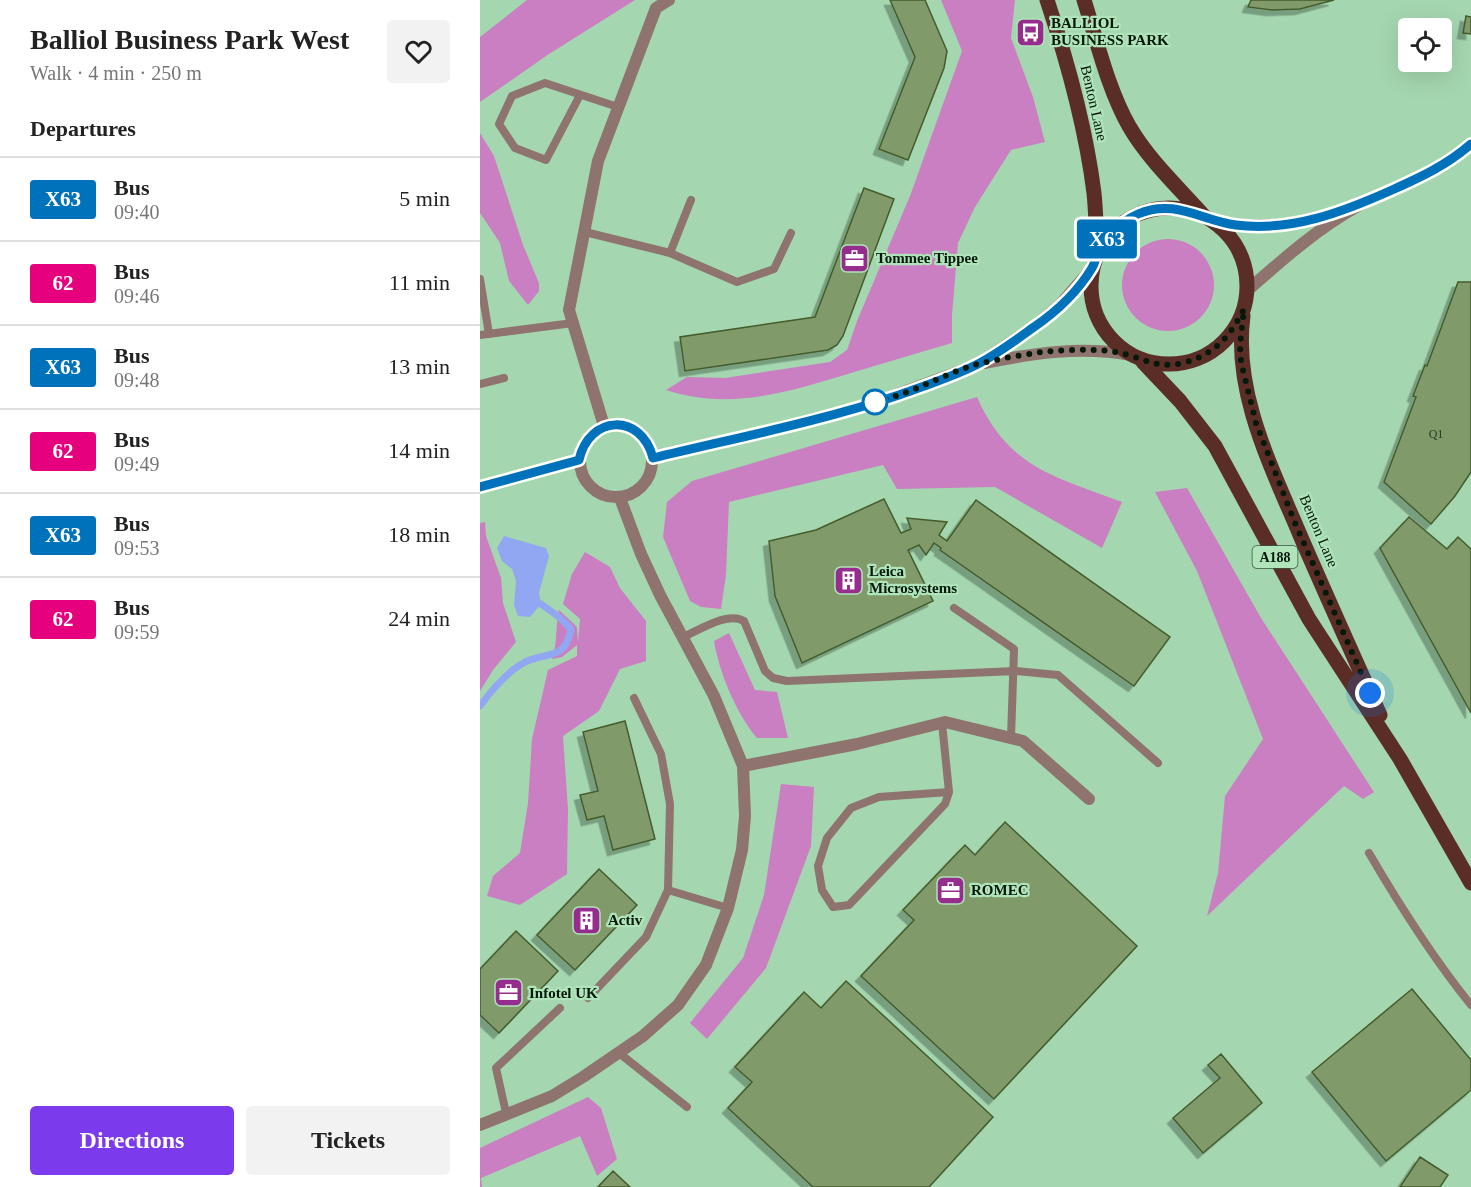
<!DOCTYPE html>
<html lang="en">
<head>
<meta charset="utf-8">
<style>
	body { margin:0; font-family:Georgia,serif; background:#f2f2f2; color:#222; height:100vh; display:flex; flex-direction:column; font-size:22px; white-space:nowrap }
	* { box-sizing:border-box; margin:0 }
	p { font-size:20px; color:#767676 }
	.icon { flex:none; width:33px; height:33px; fill:none; stroke:currentColor; stroke-width:2; stroke-linecap:round; stroke-linejoin:round }
	.map { position:relative; flex:1; overflow:hidden }
	.drawer { display:flex; flex-direction:column; background:#fff; width:480px }
	.drawer>* { flex:none }
	.badge { padding:0 12px; border-radius:4px; font-size:21px; line-height:39px }
	.fabs { position:absolute; left:918px; top:18px; display:grid; gap:12px }
	.fabs a { display:grid; place-items:center; width:54px; height:54px; border-radius:6px; background:#fff; box-shadow:0 6px 24px #0002; font-size:30px }
	.you { position:absolute; width:30px; height:30px; margin:-15px; border:4px solid #fff; border-radius:50%; background:#1a73e8; box-shadow:0 0 0 9px #1a73e833 }
	.map>.badge { position:absolute; translate:-50% -50%; box-shadow:0 0 0 3px #fff }
	h2 { padding:0 30px; font-size:22px; line-height:54px }
	.round { display:grid; place-items:center; flex:none; width:63px; height:63px; border-radius:6px; background:#f2f2f2 }
	.overview { display:flex; align-items:center; justify-content:space-between; height:102px; padding:0 30px }
	h1 { font-size:28px; font-weight:600; line-height:45px }
	.primary-button { display:flex; gap:12px; margin-top:auto; padding:12px 30px }
	.primary-button a { flex:1; height:69px; border-radius:6px; background:#7c3aed; color:#fff; font-size:24px; font-weight:600; line-height:69px; text-align:center }
	.primary-button a+a { background:#f2f2f2; color:#222 }
	ul { padding:0; list-style:none }
	li { display:flex; align-items:center; gap:18px; height:84px; padding:0 30px; border-top:2px solid #e0e0e0 }
	li div { flex:1 }
	li b { display:block; font-size:22px }
	li em { font-style:normal }
	li .badge { min-width:66px; font-weight:700; text-align:center }
	main { display:flex; flex:1; min-height:0 }
	.map>svg:first-child { display:block }
	.green { fill:#ca7fc2 }
	.water { fill:#91a7f1 }
	.lines { fill:none; stroke-linecap:round; stroke-linejoin:round }
	.stream { stroke:#91a7f1; stroke-width:7 }
	.building { fill:#809b69; stroke:#445c2d; stroke-width:1.5; filter:url(#shadow) }
	.service { stroke:#8e736e; stroke-width:8 }
	.minor { stroke:#8e736e; stroke-width:12 }
	.primary { stroke:#5a2e27; stroke-width:15 }
	.line-casing { stroke:#fff; stroke-width:14 }
	.line { stroke:#0072bc; stroke-width:9 }
	.walk { stroke:#05180a; stroke-width:6; stroke-dasharray:0 10.8 }
	.stop-dot { fill:#fff; stroke:#0072bc; stroke-width:3 }
	.labels { text-anchor:middle; stroke-width:4.5; stroke-linejoin:round; paint-order:stroke }
	.number-label { font-size:12px; fill:#243922 }
	.shield { fill:#b0e4bb; stroke:#38553f; stroke-width:1.5 }
	.shield-label { font-size:14px; font-weight:bold; fill:#05180a }
	.poi-label { font-size:15px; font-weight:bold; fill:#05180a; stroke:#b0e4bb; text-anchor:start }
	.street-label { font-size:15px; fill:#05180a; stroke:#b0e4bb }
</style>
</head>
<body>
<main>
<section class="drawer">
<div class="overview"><div><h1>Balliol Business Park West</h1><p>Walk · 4 min · 250 m</p></div><a class="round"><svg class="icon" aria-label="heart" viewBox="0 0 24 24"><path d="M12 20l-8-8c-3-5 5-10 8-4 3-6 11-1 8 4z"/></svg></a></div>
<h2>Departures</h2>
<ul>
<li><span class="badge" style="background:#0072bc;color:#fff">X63</span><div><b>Bus</b><p>09:40</p></div><em>5 min</em></li>
<li><span class="badge" style="background:#e6007e;color:#fff">62</span><div><b>Bus</b><p>09:46</p></div><em>11 min</em></li>
<li><span class="badge" style="background:#0072bc;color:#fff">X63</span><div><b>Bus</b><p>09:48</p></div><em>13 min</em></li>
<li><span class="badge" style="background:#e6007e;color:#fff">62</span><div><b>Bus</b><p>09:49</p></div><em>14 min</em></li>
<li><span class="badge" style="background:#0072bc;color:#fff">X63</span><div><b>Bus</b><p>09:53</p></div><em>18 min</em></li>
<li><span class="badge" style="background:#e6007e;color:#fff">62</span><div><b>Bus</b><p>09:59</p></div><em>24 min</em></li>
</ul>
<div class="primary-button"><a>Directions</a><a>Tickets</a></div>
</section>
<div class="map">
<svg width="991" height="1187" viewBox="0 0 991 1187">
	<defs>
		<filter id="shadow"><feDropShadow dx="-5.5" dy="5.5" stdDeviation="0" flood-color="#0004"/></filter>
	</defs>
	<rect width="100%" height="100%" fill="#a4d7af"/>
	<path class="green" d="M47 0H155L69 54 0 102V37Z
		M461 0H535L531 38 553 97 565 142 531 150 495 207 478 243 472 315V343C438 353 404 363 371 373 308 392 251 411 186 390L207 377 245 378 350 362 367 350 377 321 430 196 482 51Z
		M0 133 14 156 43 245 59 283V291L48 305 29 281 20 243 0 213Z
		M642 285a46 46 0 1 1 92 0a46 46 0 1 1-92 0Z
		M497 397C528 468 576 477 642 502L622 548 515 487 417 489 403 465 249 502 246 575 241 609 221 607 210 601 183 537 187 502 212 481Z
		M707 488 781 618 894 792 883 799 864 786 727 916 738 873 745 796 783 739 717 571 675 492Z
		M5 522 6 536 21 578 23 603 36 642 13 670 0 691V523Z
		M105 552 130 567 140 588 166 621V661L140 669 119 711 83 736 88 809 87 874 40 905 7 896 13 876 40 853 48 803 52 739 68 670 97 656V645L82 657 72 659C78 641 75 627 79 610L97 627 98 642 100 619 83 604 92 574Z
		M249 633 275 690 297 692 308 738H277C256 713 239 672 234 641Z
		M301 784 334 787 331 846 286 968 227 1039 210 1023 263 958 284 895Z
		M108 1097 121 1108 137 1159 117 1176 100 1136 1 1178 2 1187H0V1148Z"/>
	<path class="water" d="M24 536 66 548 69 556 59 593 61 604 50 617 38 616 34 605 36 581 32 569 22 561 17 548Z"/>
	<g class="lines">
		<path class="stream" d="M0 706C11 691 28 671 45 662 68 651 85 661 91 629L79 617 61 604"/>
	</g>
	<path class="building" d="M410 0H445L467 51 464 68 428 160 399 149 435 57Z
		M771 0H854L820 9 792 10 768 7Z
		M986 16 991 17V34L983 33Z
		M384 188 414 199 363 336 357 345 348 350 205 371 200 337 335 317Z
		M978 282H991V472L975 496 951 524 904 482 936 397 933 396 945 365 947 366Z
		M404 499 421 533 431 529 427 518 467 522 459 535 467 541 496 500 690 637 654 686 460 550 461 548 454 543 446 555 439 545 428 550 453 601 322 663 295 596 289 541 336 530Z
		M929 517 967 549 978 537 991 549V713L900 548Z
		M145 721 175 839 133 850 124 816 107 820 100 795 118 791 103 732Z
		M525 822 657 946 514 1099 381 976 434 920 423 910 485 845 495 855Z
		M119 869 157 905 95 970 57 935Z
		M36 931 78 971 19 1033 0 1015V969Z
		M366 981 513 1117 449 1187H333L248 1108 272 1082 255 1067 324 992 341 1008Z
		M932 989 991 1060V1090L906 1161 832 1072Z
		M741 1054 782 1103 723 1153 693 1118 740 1078 728 1065Z
		M940 1157 968 1175 960 1187H920Z
		M133 1171 150 1187H118Z"/>
	<g class="lines">
		<path class="service" d="M100 95 66 160 35 148 19 124 32 96 65 83 138 107
			M105 232 190 253 211 200
			M190 253 257 282 294 269 311 233
			M0 279 9 334
			M0 335 93 323
			M0 384 24 378
			M474 608 534 649 531 738
			M203 637C220 630 247 611 264 621L285 671 293 678 307 681 535 671 578 675 678 763
			M154 698 181 754 190 804 188 890 248 908
			M462 723 469 792 465 804 369 905 353 907 342 890 338 866 347 838 371 808 399 797 469 792
			M889 853C920 906 952 957 991 1005
			M108 998 166 937 188 890
			M139 1053 207 1107
			M26 1113 16 1068 80 1008"/>
		<path class="minor" d="M736 222C786 230 816 224 864 210
			M768 290C802 260 838 228 878 206 917 184 956 175 991 144
			M504 363C554 353 601 346 651 355
			M100 461a36 36 0 1 1 72 0a36 36 0 1 1-72 0Z
			M124 426 89 310 118 161 176 8 189 0
			M173 458 283 433 397 402 497 365 556 325 579 306 613 267
			M0 487 99 460
			M263 766 377 744 465 722 543 741 609 799
			M0 1125 72 1096 103 1077 163 1036 198 1005 226 965 248 908 262 850 265 816 263 766 234 696 180 595 161 554 140 498"/>
		<path class="primary" d="M567 0C587 60 606 130 614 193 616 212 616 233 618 253
			M604 0C617 41 628 89 649 126 668 159 698 187 723 215
			M611 286a78 78 0 1 1 156 0a78 78 0 1 1-156 0Z
			M763 316C753 392 791 466 820 535 846 595 873 655 900 715
			M663 362 700 401 735 446 829 619 920 759 991 883"/>
	</g>
	<g class="lines">
		<defs>
			<path id="line" d="M0 487 99 460C109 415 161 412 173 458 255 438 338 422 419 395 444 386 472 377 496 365 516 355 536 340 554 327 576 312 598 291 612 268 615 263 616 256 619 251 627 235 642 221 658 214 695 198 722 221 756 225 811 232 863 212 912 190 941 177 967 165 991 144"/>
		</defs>
		<use href="#line" class="line-casing"/>
		<use href="#line" class="line"/>
		<path class="walk" d="M395 402C431 394 463 374 498 364 518 359 541 355 562 352 586 350 611 348 635 352 661 356 676 371 706 362 735 354 751 335 764 309L760 345 761 362 776 423 815 523 890 693"/>
	</g>
	<defs>
		<symbol id="bus-square" viewBox="-11 -11 22 22"><rect x="-9" y="-9" width="18" height="18" rx="4" fill="#962c8e" stroke="#b0e4bb"/><path d="M-5-6H5V4H4V6H2V4H-2V6H-4V4H-5ZM-3.5-4V0h7V-4ZM-3.5 1.2v1.5H-2V1.2ZM2 1.2v1.5H3.5V1.2Z" fill="#fff"/></symbol>
		<symbol id="office-square" viewBox="-11 -11 22 22"><rect x="-9" y="-9" width="18" height="18" rx="4" fill="#962c8e" stroke="#b0e4bb"/><path d="M-6-3h4V-5.5h4V-3h4V5H-6ZM-1-4.5V-3h2v-1.5ZM-6 0V1H6V0Z" fill="#fff"/></symbol>
		<symbol id="building-square" viewBox="-11 -11 22 22"><rect x="-9" y="-9" width="18" height="18" rx="4" fill="#962c8e" stroke="#b0e4bb"/><path d="M-4-6H4V6H1V3H-1V6H-4ZM-2.5-4.3h1.7v1.8h-1.7ZM.8-4.3h1.7v1.8H.8ZM-2.5-1h1.7V.8h-1.7ZM.8-1h1.7V.8H.8Z" fill="#fff"/></symbol>
	</defs>
	<g fill-rule="evenodd">
		<use href="#bus-square" x="534" y="16" width="33" height="33"/>
		<use href="#office-square" x="358" y="242" width="33" height="33"/>
		<use href="#building-square" x="352" y="564" width="33" height="33"/>
		<use href="#office-square" x="454" y="874" width="33" height="33"/>
		<use href="#building-square" x="90" y="904" width="33" height="33"/>
		<use href="#office-square" x="12" y="976" width="33" height="33"/>
	</g>
	<circle class="stop-dot" cx="395" cy="402" r="12"/>
	<g class="labels">
		<g class="number-label">
			<text x="956" y="438">Q1</text>
		</g>
		<rect class="shield" x="772.5" y="546" width="45" height="22" rx="4.5"/>
		<g class="shield-label">
			<text x="795" y="562">A188</text>
		</g>
		<g class="poi-label">
			<text x="571" y="28">BALLIOL<tspan x="571" dy="17">BUSINESS PARK</tspan></text>
			<text x="396" y="263">Tommee Tippee</text>
			<text x="389" y="576">Leica<tspan x="389" dy="17">Microsystems</tspan></text>
			<text x="491" y="895">ROMEC</text>
			<text x="128" y="925">Activ</text>
			<text x="49" y="998">Infotel UK</text>
		</g>
		<g class="street-label">
			<text transform="translate(614 103) rotate(77)" y="5">Benton Lane</text>
			<text transform="translate(839 531) rotate(67)" y="5">Benton Lane</text>
		</g>
	</g>
</svg>
<div class="fabs">
<a><svg class="icon" aria-label="locate" viewBox="0 0 24 24"><circle cx="12" cy="12" r="6"/><path d="M12 2v4M12 18v4M2 12h4M18 12h4"/></svg></a>
</div>
<div class="you" style="left:890px;top:693px"></div>
<b class="badge" style="left:627px;top:239px;background:#0072bc;color:#fff">X63</b>
</div>
</main>
</body>
</html>
